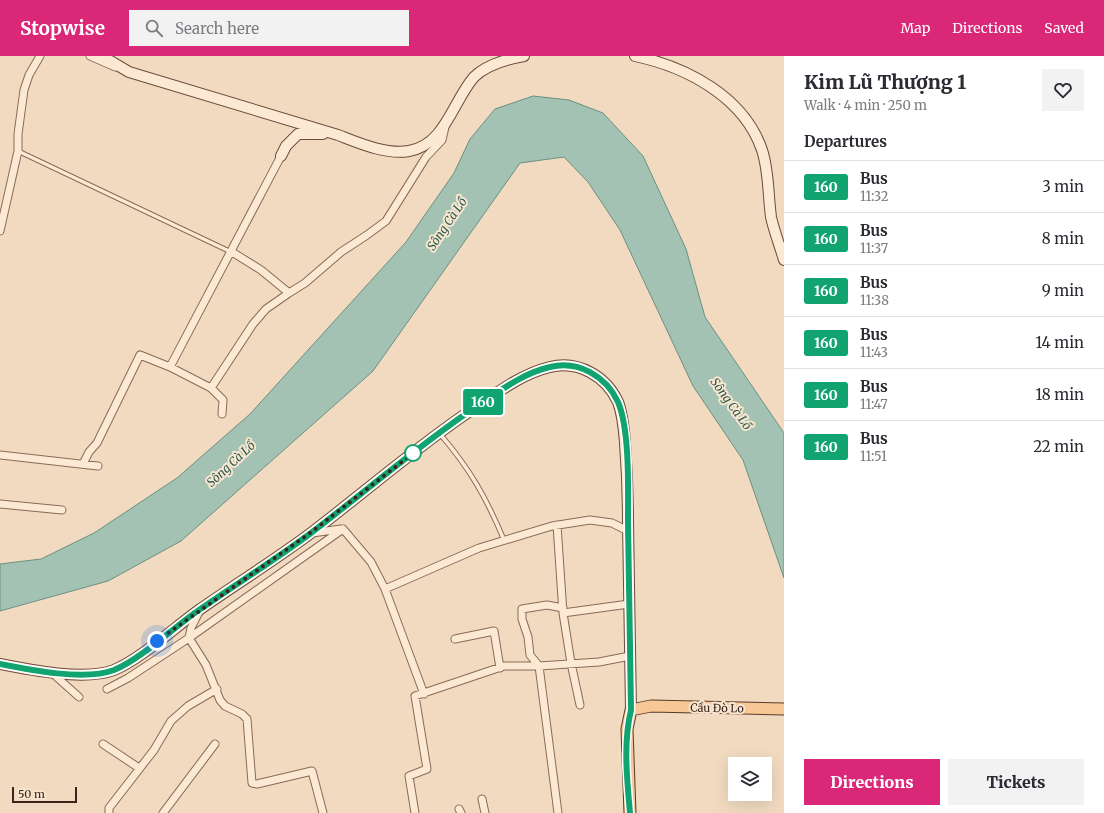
<!DOCTYPE html>
<html lang="en">
<head>
<meta charset="utf-8">
<style>
	body { margin:0; font-family:Merriweather,serif; background:#f2f2f3; color:#2b2b33; height:100vh; display:flex; flex-direction:column; font-size:15px; white-space:nowrap }
	* { box-sizing:border-box; margin:0 }
	p { font-size:13px; color:#7c7c81 }
	.icon { flex:none; width:22px; height:22px; fill:none; stroke:currentColor; stroke-width:2; stroke-linecap:round; stroke-linejoin:round }
	.map { position:relative; flex:1; overflow:hidden }
	.sheet { display:flex; flex-direction:column; background:#fff; width:320px }
	.sheet>* { flex:none }
	.badge { padding:0 8px; border-radius:3px; font-size:14px; line-height:26px }
	.fabs { position:absolute; left:728px; top:701px; display:grid; gap:8px }
	.fabs a { display:grid; place-items:center; width:44px; height:44px; border-radius:0px; background:#fff; box-shadow:0 4px 16px #0002; font-size:20px }
	.scale { position:absolute; left:12px; bottom:10px; width:65px; box-sizing:border-box; padding-left:4px; border:2px solid #39251c; border-top:0; font-size:11px; line-height:14px; white-space:nowrap; color:#39251c; -webkit-text-stroke:3px #f8e6d0; paint-order:stroke }
	.you { position:absolute; width:20px; height:20px; margin:-10px; border:3px solid #fff; border-radius:50%; background:#1a73e8; box-shadow:0 0 0 6px #1a73e833 }
	.map>.badge { position:absolute; translate:-50% -50%; box-shadow:0 0 0 2px #fff }
	h2 { padding:0 20px; font-size:15px; line-height:36px }
	.round { display:grid; place-items:center; flex:none; width:42px; height:42px; border-radius:0px; background:#f2f2f3 }
	.head { display:flex; align-items:center; justify-content:space-between; height:68px; padding:0 20px }
	h1 { font-size:19px; font-weight:800; line-height:30px }
	.button { display:flex; gap:8px; margin-top:auto; padding:8px 20px }
	.button a { flex:1; height:46px; border-radius:0px; background:#db2777; color:#fff; font-size:16px; font-weight:800; line-height:46px; text-align:center }
	.button a+a { background:#f2f2f3; color:#2b2b33 }
	ul { padding:0; list-style:none }
	li { display:flex; align-items:center; gap:12px; height:52px; padding:0 20px; border-top:1px solid #e1e1e2 }
	li div { flex:1 }
	li b { display:block; font-size:15px }
	li em { font-style:normal }
	li .badge { min-width:44px; font-weight:700; text-align:center }
	header { display:flex; align-items:center; gap:24px; box-sizing:border-box; height:56px; padding:0 20px; background:#db2777; color:#fff }
	header strong { font-size:19px }
	nav { display:flex; gap:22px; margin-inline-start:auto; font-size:14px }
	.search { width:280px; height:36px; background:#f2f2f3; display:flex; align-items:center; gap:10px; box-sizing:border-box; padding:0 14px; border-radius:0px; color:#7c7c81; font-size:15px }
	main { display:flex; flex:1; min-height:0 }
	.map>svg:first-child { display:block }
	.water { fill:#a3c2b4; stroke:#699181 }
	.lines { fill:none; stroke-linecap:round; stroke-linejoin:round }
	.lane-casing { stroke:#8b6a57; stroke-width:5.5 }
	.street-casing { stroke:#8b6a57; stroke-width:9 }
	.secondary-casing { stroke:#6c4b3a; stroke-width:12 }
	.primary-casing { stroke:#58392b; stroke-width:13 }
	.lane { stroke:#fbe9d3; stroke-width:3.5 }
	.street { stroke:#fbe9d3; stroke-width:7 }
	.secondary { stroke:#fbe9d3; stroke-width:10 }
	.primary { stroke:#f7c895; stroke-width:11 }
	.line-casing { stroke:#fff; stroke-width:9 }
	.line { stroke:#11a471; stroke-width:6 }
	.walk { stroke:#39251c; stroke-width:4; stroke-dasharray:0 7.2 }
	.stop-dot { fill:#fff; stroke:#11a471; stroke-width:2 }
	.labels { text-anchor:middle; stroke-width:4; stroke-linejoin:round; paint-order:stroke }
	.street-label { font-size:11px; fill:#39251c; stroke:#f8e6d0 }
	.water-label { font-size:12px; font-style:italic; fill:#2a5a4f; stroke:#f8e6d0 }
</style>
</head>
<body>
<header>
<strong>Stopwise</strong>
<div class="search"><svg class="icon" aria-label="search" viewBox="0 0 24 24"><circle cx="10" cy="10" r="6"/><path d="M15 15l6 6"/></svg>Search here</div>
<nav><a>Map</a><a>Directions</a><a>Saved</a></nav>
</header>
<main>
<div class="map">
<svg width="784" height="757" viewBox="0 0 784 757">
	<rect width="100%" height="100%" fill="#f1dac0"/>
	<path class="water" d="M533 40 569 44 603 57 643 100 686 193 705 261 784 377V522L743 404 693 330 620 174 588 126 564 101 520 107 373 315 181 485 108 525 0 555V508L41 503 94 477 177 422 250 358 406 186 454 117 470 83 495 53Z"/>
	<g class="lines">
		<defs>
			<path id="lane" d="M18 95 231 196
				M440 378C470 413 486 441 504 484"/>
			<path id="street" d="M90 0 115 11
				M0 175 18 95V78L24 34 29 19 40 0
				M289 237 305 227 341 196 367 179 386 165 426 101 442 84 445 71
				M170 311 281 100
				M211 332 253 268 266 253 289 237 261 214 232 196
				M0 399 98 410
				M83 408 89 396 97 387 140 299 170 311 211 332 223 344 222 358
				M0 448 62 454
				M557 469 563 557 571 607 580 649
				M343 473 371 506 385 533 424 638
				M312 477 341 473
				M385 533 479 492 552 470 590 464 612 467 628 475
				M199 556 191 572 189 582 206 609 220 644 225 650 242 658 247 663 252 727 257 728 312 715 323 757
				M563 557 629 548
				M455 583 494 575 500 612
				M51 616 79 641
				M107 633 128 622 189 582 343 473
				M103 688 139 712
				M482 743 485 757
				M459 753 461 757
				M109 757V752L154 694 171 665 188 650 217 633
				M163 757 215 688
				M415 757 409 720 427 713 415 640 504 610H539L599 606 630 600
				M558 757 539 610 530 599 528 581 522 563V553L547 549 563 552"/>
			<path id="secondary" d="M102 0 129 16 338 79C359 87 386 99 409 95 445 89 453 45 474 21 487 8 507 3 524 0
				M635 0C687 11 744 41 762 94 769 115 768 139 771 161 774 175 780 190 784 204
				M281 100 286 90 298 78H323
				M0 608C30 614 85 625 114 614 141 603 175 571 199 554 236 528 275 504 311 477 365 436 416 391 473 353 497 337 521 318 550 311 578 304 606 320 618 346 623 359 624 374 625 387 627 414 628 439 628 466 629 528 630 591 631 654"/>
			<path id="primary" d="M630 757 627 673 631 654 651 650 784 653"/>
		</defs>
		<use href="#lane" class="lane-casing"/>
		<use href="#street" class="street-casing"/>
		<use href="#secondary" class="secondary-casing"/>
		<use href="#primary" class="primary-casing"/>
		<use href="#lane" class="lane"/>
		<use href="#street" class="street"/>
		<use href="#secondary" class="secondary"/>
		<use href="#primary" class="primary"/>
	</g>
	<g class="lines">
		<defs>
			<path id="line" d="M0 608C30 614 85 625 114 614 141 603 174 571 199 554 236 528 275 504 311 477 366 435 419 389 477 350 500 335 523 317 550 311 578 304 606 320 618 346 630 374 628 434 628 466 629 528 630 591 631 654 623 687 627 723 630 757"/>
		</defs>
		<use href="#line" class="line-casing"/>
		<use href="#line" class="line"/>
		<path class="walk" d="M157 585 310 477 416 395 413 397"/>
	</g>
	<circle class="stop-dot" cx="413" cy="397" r="8"/>
	<g class="labels">
		<g class="street-label">
			<text transform="translate(717 652) rotate(1)" y="4">Cầu Đò Lo</text>
		</g>
		<g class="water-label">
			<text transform="translate(447 168) rotate(-56)" y="4">Sông Cà Lồ</text>
			<text transform="translate(731 348) rotate(54)" y="4">Sông Cà Lồ</text>
			<text transform="translate(231 408) rotate(-43)" y="4">Sông Cà Lồ</text>
		</g>
	</g>
</svg>
<div class="fabs">
<a><svg class="icon" aria-label="layers" viewBox="0 0 24 24"><path d="M12 4l9 5-9 5-9-5zM3 14l9 5 9-5"/></svg></a>
</div>
<div class="scale">50 m</div>
<div class="you" style="left:157px;top:585px"></div>
<b class="badge" style="left:483px;top:346px;background:#11a471;color:#fff">160</b>
</div>
<section class="sheet">
<div class="head"><div><h1>Kim Lũ Thượng 1</h1><p>Walk · 4 min · 250 m</p></div><a class="round"><svg class="icon" aria-label="heart" viewBox="0 0 24 24"><path d="M12 20l-8-8c-3-5 5-10 8-4 3-6 11-1 8 4z"/></svg></a></div>
<h2>Departures</h2>
<ul>
<li><span class="badge" style="background:#11a471;color:#fff">160</span><div><b>Bus</b><p>11:32</p></div><em>3 min</em></li>
<li><span class="badge" style="background:#11a471;color:#fff">160</span><div><b>Bus</b><p>11:37</p></div><em>8 min</em></li>
<li><span class="badge" style="background:#11a471;color:#fff">160</span><div><b>Bus</b><p>11:38</p></div><em>9 min</em></li>
<li><span class="badge" style="background:#11a471;color:#fff">160</span><div><b>Bus</b><p>11:43</p></div><em>14 min</em></li>
<li><span class="badge" style="background:#11a471;color:#fff">160</span><div><b>Bus</b><p>11:47</p></div><em>18 min</em></li>
<li><span class="badge" style="background:#11a471;color:#fff">160</span><div><b>Bus</b><p>11:51</p></div><em>22 min</em></li>
</ul>
<div class="button"><a>Directions</a><a>Tickets</a></div>
</section>
</main>
</body>
</html>
